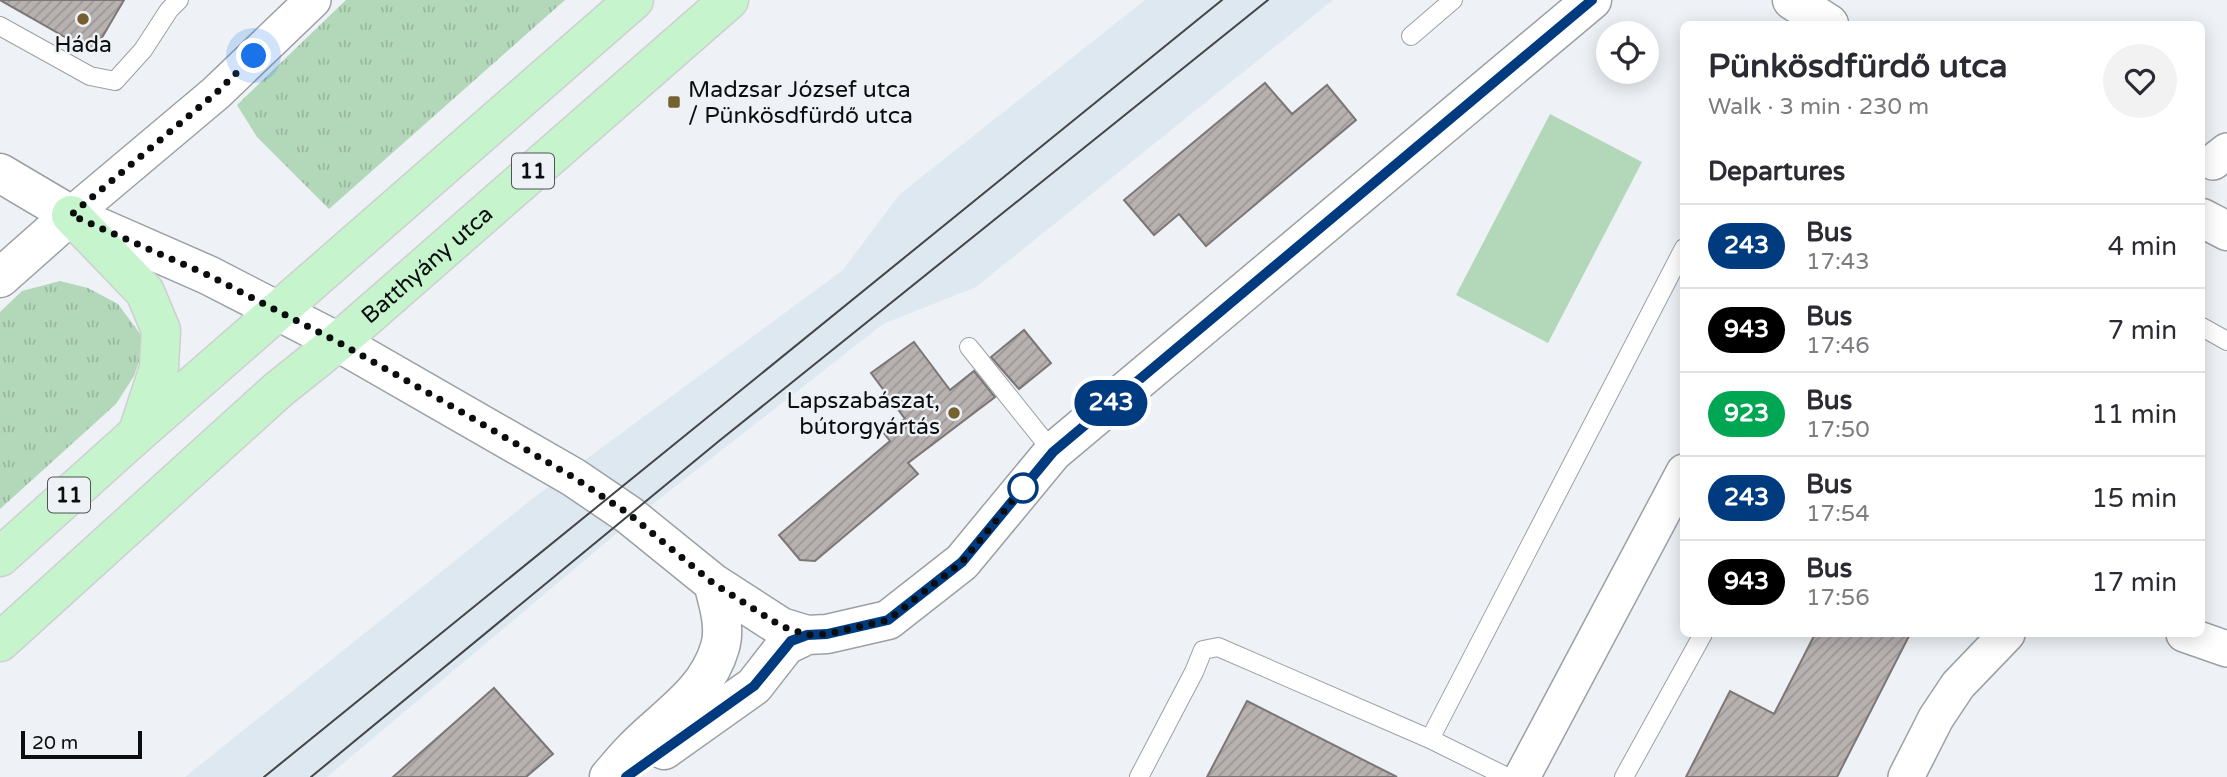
<!DOCTYPE html>
<html lang="en">
<head>
<meta charset="utf-8">
<style>
	body { margin:0; font-family:"Varela Round",sans-serif; background:#f2f2f3; color:#2b2b33; height:100vh; display:flex; flex-direction:column; font-size:26px; white-space:nowrap }
	* { box-sizing:border-box; margin:0 }
	p { font-size:23px; color:#7c7c81 }
	.icon { flex:none; width:38px; height:38px; fill:none; stroke:currentColor; stroke-width:2; stroke-linecap:round; stroke-linejoin:round }
	.map { position:relative; flex:1; overflow:hidden }
	.panel { position:absolute; left:1680px; top:21px; width:525px; height:616px; display:flex; flex-direction:column; background:#fff; border-radius:10px; box-shadow:0 4px 18px #0003 }
	.panel>* { flex:none }
	.badge { padding:0 14px; border-radius:23px; font-size:24px; line-height:46px }
	.fabs { position:absolute; left:1596px; top:21px; display:grid; gap:14px }
	.fabs a { display:grid; place-items:center; width:63px; height:63px; border-radius:50%; background:#fff; box-shadow:0 4px 18px #0003; font-size:35px }
	.scale { position:absolute; left:21px; bottom:18px; width:121px; box-sizing:border-box; padding-left:7px; border:4px solid #0c0d0e; border-top:0; font-size:19px; line-height:24px; white-space:nowrap; color:#0c0d0e; -webkit-text-stroke:5px #eef2f6; paint-order:stroke }
	.you { position:absolute; width:35px; height:35px; margin:-18px; border:5px solid #fff; border-radius:50%; background:#1a73e8; box-shadow:0 0 0 10px #1a73e833 }
	.map>.badge { position:absolute; translate:-50% -50%; box-shadow:0 0 0 4px #fff }
	h2 { padding:0 28px; font-size:26px; line-height:63px }
	.round { display:grid; place-items:center; flex:none; width:74px; height:74px; border-radius:37px; background:#f2f2f3 }
	.headline { display:flex; align-items:center; justify-content:space-between; height:119px; padding:0 28px }
	h1 { font-size:33px; font-weight:800; line-height:52px }
	ul { padding:0; list-style:none }
	li { display:flex; align-items:center; gap:21px; height:84px; padding:0 28px; border-top:2px solid #e1e1e2 }
	li div { flex:1 }
	li b { display:block; font-size:26px }
	li em { font-style:normal }
	li .badge { min-width:77px; font-weight:700; text-align:center }
	.map>svg:first-child { display:block }
	.built { fill:#dee8f1 }
	.grass { fill:url(#grass-tufts) }
	.pitch { fill:#b2d7b9 }
	.building { fill:url(#building-hatch); stroke:#7c7776; stroke-width:2 }
	.lines { fill:none; stroke-linecap:round; stroke-linejoin:round }
	.lane-casing { stroke:#9ca0a4; stroke-width:20 }
	.street-casing { stroke:#9ca0a4; stroke-width:38 }
	.secondary-casing { stroke:#9ca0a4; stroke-width:41 }
	.primary-casing { stroke:#cecfcf; stroke-width:41 }
	.lane { stroke:#fff; stroke-width:18 }
	.street { stroke:#fff; stroke-width:35 }
	.secondary { stroke:#fff; stroke-width:38 }
	.primary { stroke:#c5f4cd; stroke-width:38 }
	.tram { stroke:#434547; stroke-width:2 }
	.line-casing { stroke:#fff; stroke-width:16 }
	.line { stroke:#003b80; stroke-width:10 }
	.walk { stroke:#0c0d0e; stroke-width:7; stroke-dasharray:0 12.6 }
	.poi-dot { fill:#75602f; stroke:#eef2f6; stroke-width:2.5 }
	.stop-dot { fill:#fff; stroke:#003b80; stroke-width:3.5 }
	.labels { text-anchor:middle; stroke-width:5; stroke-linejoin:round; paint-order:stroke }
	.shield { fill:#eef2f6; stroke:#505254; stroke-width:2 }
	.shield-label { font-size:21px; font-weight:bold; fill:#0c0d0e }
	.poi-label { font-size:23px; fill:#0c0d0e; stroke:#eef2f6 }
	.street-label { font-size:23px; fill:#0c0d0e; stroke:#eef2f6 }
</style>
</head>
<body>
<div class="map">
<svg width="2227" height="777" viewBox="0 0 2227 777">
	<defs>
		<pattern id="grass-tufts" width="24" height="20" patternUnits="userSpaceOnUse" patternTransform="scale(1.75)"><rect width="24" height="20" fill="#b2d7b9"/><path d="M3 7l-1-3M5 7V3M7 7l1-3M15 17l-1-3M17 17v-4M19 17l1-3" fill="none" stroke="#98b79e"/></pattern>
		<pattern id="building-hatch" width="6" height="6" patternUnits="userSpaceOnUse" patternTransform="scale(1.75)"><rect width="6" height="6" fill="#b7b1b0"/><path d="M-1 1l2-2M0 6l6-6M5 7l2-2" fill="none" stroke="#9c9796"/></pattern>
	</defs>
	<rect width="100%" height="100%" fill="#eef2f6"/>
	<path class="built" d="M1145 0H1333L976 287 883 324 635 518 327 777H185L532 499 843 270 900 194Z"/>
	<path class="grass" d="M346 0H565L329 209 257 137 237 105Z
		M60 281 88 288 118 304 141 335 142 353 134 376 116 404 0 509V312L22 291Z"/>
	<path class="pitch" d="M1550 114 1642 162 1548 343 1456 295Z"/>
	<path class="building" d="M0 0H124L93 53Z
		M1265 83 1292 114 1327 85 1356 120 1206 246 1179 214 1154 235 1124 200Z
		M1024 330 1051 363 1019 389 991 357Z
		M914 342 950 390 974 371 995 397 908 463 918 474 815 561 800 560 779 535 890 441 883 432 905 419 871 373Z
		M1815 634H1910L1837 777H1686L1730 691 1774 714Z
		M494 688 553 754 526 777H393Z
		M1247 701 1397 777H1207Z"/>
	<g class="lines">
		<defs>
			<path id="lane" d="M0 26 90 76 115 81 143 50 169 10 179 0
				M1411 36 1453 0
				M2202 327 2227 341
				M969 347 1053 452
				M1430 739 1684 248
				M1139 777 1194 672 1203 650 1218 647 1430 739 1507 777
				M1624 777 1703 634"/>
			<path id="street" d="M2213 162 2227 151
				M71 215 216 93 313 0
				M2184 634 2227 649
				M1522 777 1684 472
				M1906 777 1936 718 1958 685 2007 634"/>
			<path id="secondary" d="M1792 0 1829 24
				M0 173 71 215 208 275 338 342 573 477 629 515 713 583 781 627 807 635 827 634 888 620 962 562 1053 452 1592 0
				M2202 218 2227 231
				M0 278 71 215
				M664 750 754 686 786 645 807 635
				M609 777C617 768 625 758 634 749 666 716 707 693 720 647 726 627 718 602 713 583"/>
			<g id="primary">
				<path d="M71 215 145 292 161 330 159 368 138 432"/>
				<path d="M0 557 137 434 634 0"/>
				<path id="s1" d="M0 642 278 390 338 342 729 0"/>
			</g>
		</defs>
		<use href="#lane" class="lane-casing"/>
		<use href="#street" class="street-casing"/>
		<use href="#secondary" class="secondary-casing"/>
		<use href="#primary" class="primary-casing"/>
		<use href="#lane" class="lane"/>
		<use href="#street" class="street"/>
		<use href="#secondary" class="secondary"/>
		<use href="#primary" class="primary"/>
		<path class="tram" d="M264 777 1222 0
			M311 777 719 441 1268 0"/>
	</g>
	<g class="lines">
		<defs>
			<path id="line" d="M626 777 754 686 791 641 807 635 827 634 888 620 962 562 1053 452 1592 0"/>
		</defs>
		<use href="#line" class="line-casing"/>
		<use href="#line" class="line"/>
		<path class="walk" d="M254 56 216 93 71 215 208 275 338 342 441 400 573 477 629 514 713 583 781 626 807 635 827 634 888 620 962 562 1023 488"/>
	</g>
	<g class="poi-dot">
		<circle cx="83" cy="19" r="7"/>
		<rect x="667" y="95" width="14" height="14" rx="3.5"/>
		<circle cx="954" cy="413" r="7"/>
	</g>
	<circle class="stop-dot" cx="1023" cy="488" r="14"/>
	<g class="labels">
		<g class="shield">
			<rect x="512" y="153.5" width="42" height="35" rx="5"/>
			<rect x="48" y="477.5" width="42" height="35" rx="5"/>
		</g>
		<g class="shield-label">
			<text x="533" y="178">11</text>
			<text x="69" y="502">11</text>
		</g>
		<g class="poi-label">
			<text x="83" y="52">Háda</text>
			<text x="688" y="97" text-anchor="start">Madzsar József utca<tspan x="688" dy="26">/ Pünkösdfürdő utca</tspan></text>
			<text x="940" y="408" text-anchor="end">Lapszabászat,<tspan x="940" dy="26">bútorgyártás</tspan></text>
		</g>
		<g class="street-label">
			<text dy="8" stroke="none"><textPath href="#s1" startOffset="570">Batthyány utca</textPath></text>
		</g>
	</g>
</svg>
<div class="fabs">
<a><svg class="icon" aria-label="locate" viewBox="0 0 24 24"><circle cx="12" cy="12" r="6"/><path d="M12 2v4M12 18v4M2 12h4M18 12h4"/></svg></a>
</div>
<div class="scale">20 m</div>
<div class="you" style="left:254px;top:56px"></div>
<b class="badge" style="left:1111px;top:403px;background:#003b80;color:#fff">243</b>
<section class="panel">
<div class="headline"><div><h1>Pünkösdfürdő utca</h1><p>Walk · 3 min · 230 m</p></div><a class="round"><svg class="icon" aria-label="heart" viewBox="0 0 24 24"><path d="M12 20l-8-8c-3-5 5-10 8-4 3-6 11-1 8 4z"/></svg></a></div>
<h2>Departures</h2>
<ul>
<li><span class="badge" style="background:#003b80;color:#fff">243</span><div><b>Bus</b><p>17:43</p></div><em>4 min</em></li>
<li><span class="badge" style="background:#000;color:#fff">943</span><div><b>Bus</b><p>17:46</p></div><em>7 min</em></li>
<li><span class="badge" style="background:#00a651;color:#fff">923</span><div><b>Bus</b><p>17:50</p></div><em>11 min</em></li>
<li><span class="badge" style="background:#003b80;color:#fff">243</span><div><b>Bus</b><p>17:54</p></div><em>15 min</em></li>
<li><span class="badge" style="background:#000;color:#fff">943</span><div><b>Bus</b><p>17:56</p></div><em>17 min</em></li>
</ul>
</section>
</div>
</body>
</html>
